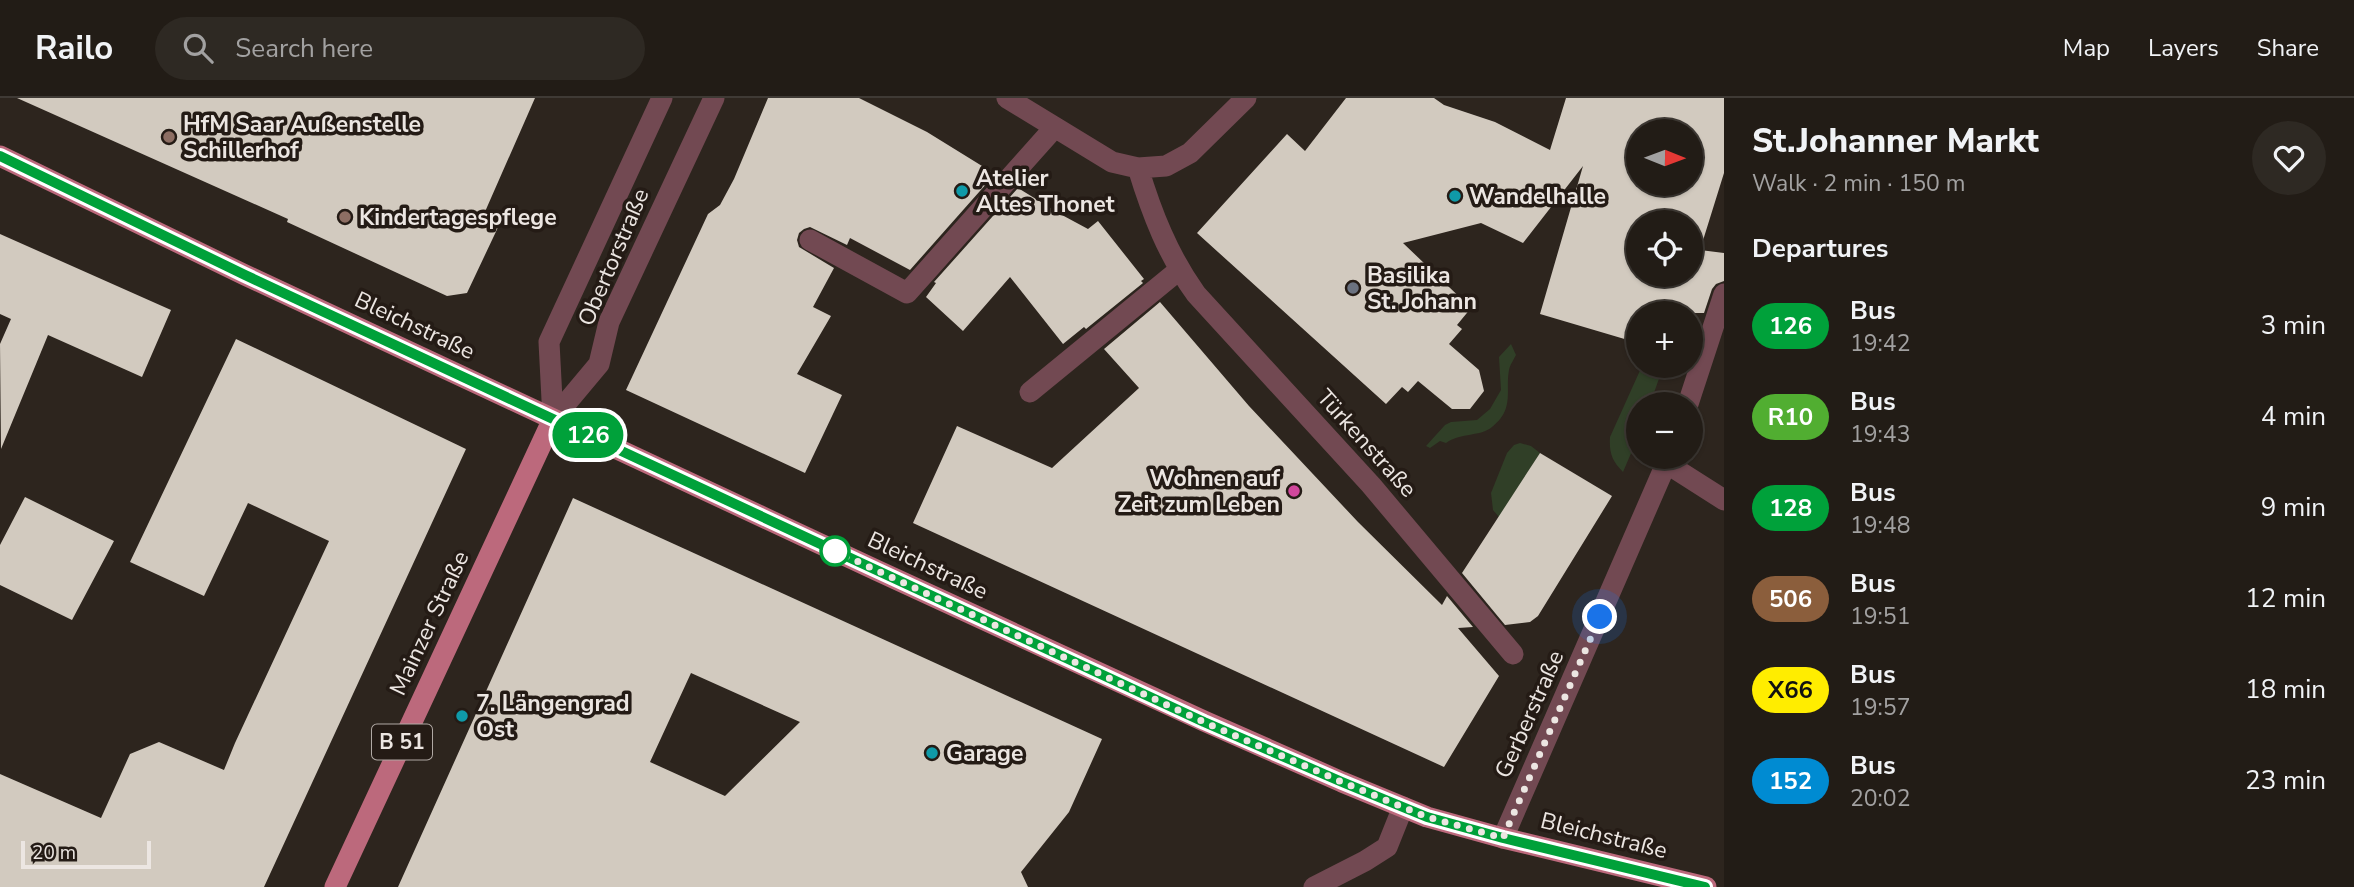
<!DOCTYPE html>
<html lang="en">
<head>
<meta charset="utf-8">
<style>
	body { margin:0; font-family:"Nunito Sans",sans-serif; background:#2e2923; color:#f1f3f6; height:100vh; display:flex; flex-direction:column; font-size:26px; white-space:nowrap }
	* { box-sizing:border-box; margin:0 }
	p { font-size:23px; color:#a2a1a1 }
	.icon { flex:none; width:38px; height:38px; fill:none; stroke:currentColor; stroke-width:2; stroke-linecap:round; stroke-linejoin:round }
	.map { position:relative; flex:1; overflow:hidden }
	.details { display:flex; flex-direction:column; background:#221c16; width:630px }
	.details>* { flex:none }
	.badge { padding:0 14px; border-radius:23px; font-size:24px; line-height:46px }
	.needle { width:46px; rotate:91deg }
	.controls { position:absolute; left:1626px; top:21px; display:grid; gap:14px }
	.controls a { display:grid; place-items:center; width:77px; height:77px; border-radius:50%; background:#221c16; box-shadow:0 2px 5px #0004,0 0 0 2px #3f3a35; font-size:35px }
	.scale { position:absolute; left:21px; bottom:18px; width:130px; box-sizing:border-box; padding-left:7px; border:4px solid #ece6e2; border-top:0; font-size:19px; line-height:24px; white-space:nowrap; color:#ece6e2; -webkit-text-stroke:5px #241b15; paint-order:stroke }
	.you { position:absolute; width:35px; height:35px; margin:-18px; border:5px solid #fff; border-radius:50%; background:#1a73e8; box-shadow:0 0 0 10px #1a73e833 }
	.map>.badge { position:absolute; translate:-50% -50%; box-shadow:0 0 0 4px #fff }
	h2 { padding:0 28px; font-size:26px; line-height:63px }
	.round { display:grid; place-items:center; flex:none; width:74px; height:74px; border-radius:37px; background:#2e2923 }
	.head { display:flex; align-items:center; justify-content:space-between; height:119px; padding:0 28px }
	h1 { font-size:33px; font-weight:800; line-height:52px }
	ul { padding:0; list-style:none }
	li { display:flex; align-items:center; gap:21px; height:91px; padding:0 28px }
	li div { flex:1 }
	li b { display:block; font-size:26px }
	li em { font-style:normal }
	li .badge { min-width:77px; font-weight:700; text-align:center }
	header { display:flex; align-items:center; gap:42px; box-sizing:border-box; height:98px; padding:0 35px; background:#221c16; border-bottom:2px solid #3f3a35 }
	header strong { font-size:33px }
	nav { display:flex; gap:38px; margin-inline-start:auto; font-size:24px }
	.search { width:490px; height:63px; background:#2e2923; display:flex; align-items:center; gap:18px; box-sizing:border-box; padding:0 24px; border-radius:38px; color:#a2a1a1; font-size:26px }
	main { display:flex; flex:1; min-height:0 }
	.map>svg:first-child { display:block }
	.green { fill:#303f27 }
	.building { fill:#d2cabf; fill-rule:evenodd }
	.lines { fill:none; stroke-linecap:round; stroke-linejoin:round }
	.minor { stroke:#724952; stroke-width:21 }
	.major { stroke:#bc697c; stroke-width:21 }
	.line-casing { stroke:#fff; stroke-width:16 }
	.line { stroke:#00a13a; stroke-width:10 }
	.walk { stroke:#ece6e2; stroke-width:7; stroke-dasharray:0 12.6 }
	.education-dot { fill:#8d6e63; stroke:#241b15; stroke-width:2.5 }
	.culture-dot { fill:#0f9aa8; stroke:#241b15; stroke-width:2.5 }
	.worship-dot { fill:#6b7280; stroke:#241b15; stroke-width:2.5 }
	.hotel-dot { fill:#d1479c; stroke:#241b15; stroke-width:2.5 }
	.stop-dot { fill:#fff; stroke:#00a13a; stroke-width:3.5 }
	.labels { text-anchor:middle; stroke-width:7; stroke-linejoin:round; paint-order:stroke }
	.shield { fill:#241b15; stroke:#b0a9a4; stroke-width:2 }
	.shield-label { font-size:21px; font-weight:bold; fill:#ece6e2 }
	.poi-label { font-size:23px; font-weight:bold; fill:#ece6e2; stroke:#241b15; text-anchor:start }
	.street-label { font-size:23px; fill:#ece6e2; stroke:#241b15 }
</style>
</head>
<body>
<header>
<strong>Railo</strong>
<div class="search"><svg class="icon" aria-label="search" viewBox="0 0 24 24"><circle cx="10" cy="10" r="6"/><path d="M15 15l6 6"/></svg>Search here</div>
<nav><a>Map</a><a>Layers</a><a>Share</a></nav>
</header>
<main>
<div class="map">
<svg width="1724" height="789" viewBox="0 0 1724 789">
	<rect width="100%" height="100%" fill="#2d251e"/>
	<path class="green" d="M1511 246 1516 257C1514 261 1510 267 1509 272 1505 293 1515 311 1492 329 1480 339 1462 334 1446 345L1440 343 1430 350 1426 348 1445 327 1451 324 1477 322 1490 311 1501 292 1499 259Z
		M1642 268H1656L1661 275 1650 306H1638V339L1623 374C1612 363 1609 355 1610 339Z
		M1520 345 1531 348 1540 355 1499 419 1493 412 1491 395 1507 355 1514 347Z"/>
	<path class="building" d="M17 0H535L484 116 501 123 467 195 447 198 287 124 288 121Z
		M768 0H859L927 34 995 76 910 172 850 140 847 147 810 129 804 131 799 135 797 142 799 149 834 170 813 209 831 218 797 276 842 297 805 375 626 292 708 116 720 107 734 81Z
		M1346 0H1434L1444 7 1495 24 1550 52 1566 0H1724V75L1700 152 1724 155V183L1716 186 1712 191 1704 215H1638V245L1540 216 1583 68 1523 145 1481 125 1403 145 1471 210 1457 227 1462 231 1449 246 1479 272 1484 293 1470 311H1452L1418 283 1408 294 1402 289 1386 306 1197 135 1287 36 1305 53ZM1638 33H1690V86H1638ZM1638 124H1690V177H1638Z
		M1018 90 1062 117 1088 131 1098 123 1144 181 1141 183 1143 185 1086 231 1084 229 1063 246 1010 179 963 233 926 199 936 185 934 184Z
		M0 136 171 212 142 279 48 237 1 351 0 246 11 221 0 216Z
		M1160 204 1249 308 1358 424 1442 507 1447 498 1473 529 1458 530 1499 578 1444 669 913 425 957 328 1052 370 1139 290 1104 251Z
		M236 241 466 351 264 789H0V676L101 720 130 656 159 644 224 672 235 645 329 443 248 405 204 498 130 464Z
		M1540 355 1612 398 1538 518 1530 524 1505 527 1462 475Z
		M25 399 114 443 72 522 0 487V447Z
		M573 400 1102 641 1069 714 1021 774 1028 789H398ZM691 575 800 624 725 698 650 664Z"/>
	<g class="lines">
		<path class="minor" d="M1007 0 1112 64 1138 70 1166 68 1190 55 1246 0
			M1138 70C1152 116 1168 157 1196 196L1371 387 1513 556
			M810 142 907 195 1055 29
			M1030 294 1179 172
			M1688 306 1724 196
			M553 321 599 266 609 224 714 0
			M553 321 549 244 662 0
			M1666 365 1724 402
			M1503 740 1669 359
			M1314 789 1365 763 1387 749 1403 709"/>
		<path class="major" d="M0 58 245 177 876 472 1204 623 1342 684 1427 719 1503 740 1706 789
			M335 789 553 321"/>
	</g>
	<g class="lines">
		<defs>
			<path id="line" d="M0 58 245 177 859 464 1204 624 1342 684 1427 719 1503 740 1705 789"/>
		</defs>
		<use href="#line" class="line-casing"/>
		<use href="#line" class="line"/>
		<path class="walk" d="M835 453 1204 624 1342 684 1427 719 1503 740 1600 519"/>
	</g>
	<g class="education-dot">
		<circle cx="169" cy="39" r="7"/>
		<circle cx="345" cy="119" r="7"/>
	</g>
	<g class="culture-dot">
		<circle cx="962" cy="93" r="7"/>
		<circle cx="1455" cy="98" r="7"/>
		<circle cx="462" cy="618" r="7"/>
		<circle cx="932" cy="655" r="7"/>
	</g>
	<circle class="worship-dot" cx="1353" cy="190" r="7"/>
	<circle class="hotel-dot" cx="1294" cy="393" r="7"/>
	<circle class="stop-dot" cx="835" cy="453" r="14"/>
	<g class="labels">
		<rect class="shield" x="372" y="626.5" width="60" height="35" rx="5"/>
		<g class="shield-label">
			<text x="402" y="651">B 51</text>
		</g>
		<g class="poi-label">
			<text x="183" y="34">HfM Saar Außenstelle<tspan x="183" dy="26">Schillerhof</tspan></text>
			<text x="976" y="88">Atelier<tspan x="976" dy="26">Altes Thonet</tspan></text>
			<text x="1469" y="106">Wandelhalle</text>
			<text x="359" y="127">Kindertagespflege</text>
			<text x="1367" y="185">Basilika<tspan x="1367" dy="26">St. Johann</tspan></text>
			<text x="1280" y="388" text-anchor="end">Wohnen auf<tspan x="1280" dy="26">Zeit zum Leben</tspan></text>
			<text x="476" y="613">7. Längengrad<tspan x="476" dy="26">Ost</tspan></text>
			<text x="946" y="663">Garage</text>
		</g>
		<g class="street-label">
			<text transform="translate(613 159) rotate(-67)" y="8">Obertorstraße</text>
			<text transform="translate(415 227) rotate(25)" y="8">Bleichstraße</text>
			<text transform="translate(1367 345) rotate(48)" y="8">Türkenstraße</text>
			<text transform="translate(928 467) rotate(25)" y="8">Bleichstraße</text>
			<text transform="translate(429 525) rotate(-65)" y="8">Mainzer Straße</text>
			<text transform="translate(1529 616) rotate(-66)" y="8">Gerberstraße</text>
			<text transform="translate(1604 737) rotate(14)" y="8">Bleichstraße</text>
		</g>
	</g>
</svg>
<div class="controls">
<a><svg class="needle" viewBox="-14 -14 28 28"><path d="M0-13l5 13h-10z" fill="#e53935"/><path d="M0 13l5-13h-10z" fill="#a2a1a1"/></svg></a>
<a><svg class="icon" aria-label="locate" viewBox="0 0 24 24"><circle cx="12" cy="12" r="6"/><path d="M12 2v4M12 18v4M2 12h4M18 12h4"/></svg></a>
<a>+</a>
<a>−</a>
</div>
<div class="scale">20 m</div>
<div class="you" style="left:1600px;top:519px"></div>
<b class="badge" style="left:588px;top:337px;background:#00a13a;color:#fff">126</b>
</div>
<section class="details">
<div class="head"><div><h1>St.Johanner Markt</h1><p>Walk · 2 min · 150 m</p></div><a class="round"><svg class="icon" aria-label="heart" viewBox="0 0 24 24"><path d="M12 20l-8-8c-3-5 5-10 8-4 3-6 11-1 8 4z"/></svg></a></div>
<h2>Departures</h2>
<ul>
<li><span class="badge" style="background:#00a13a;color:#fff">126</span><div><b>Bus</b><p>19:42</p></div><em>3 min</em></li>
<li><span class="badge" style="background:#51ae31;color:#fff">R10</span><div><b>Bus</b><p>19:43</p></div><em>4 min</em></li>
<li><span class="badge" style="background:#00a13a;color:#fff">128</span><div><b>Bus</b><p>19:48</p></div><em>9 min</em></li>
<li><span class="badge" style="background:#8b5e3c;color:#fff">506</span><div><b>Bus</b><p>19:51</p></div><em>12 min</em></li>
<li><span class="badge" style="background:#ffed00;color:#111">X66</span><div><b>Bus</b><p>19:57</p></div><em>18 min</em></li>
<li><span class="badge" style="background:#008bd2;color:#fff">152</span><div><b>Bus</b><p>20:02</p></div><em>23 min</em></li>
</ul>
</section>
</main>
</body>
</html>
